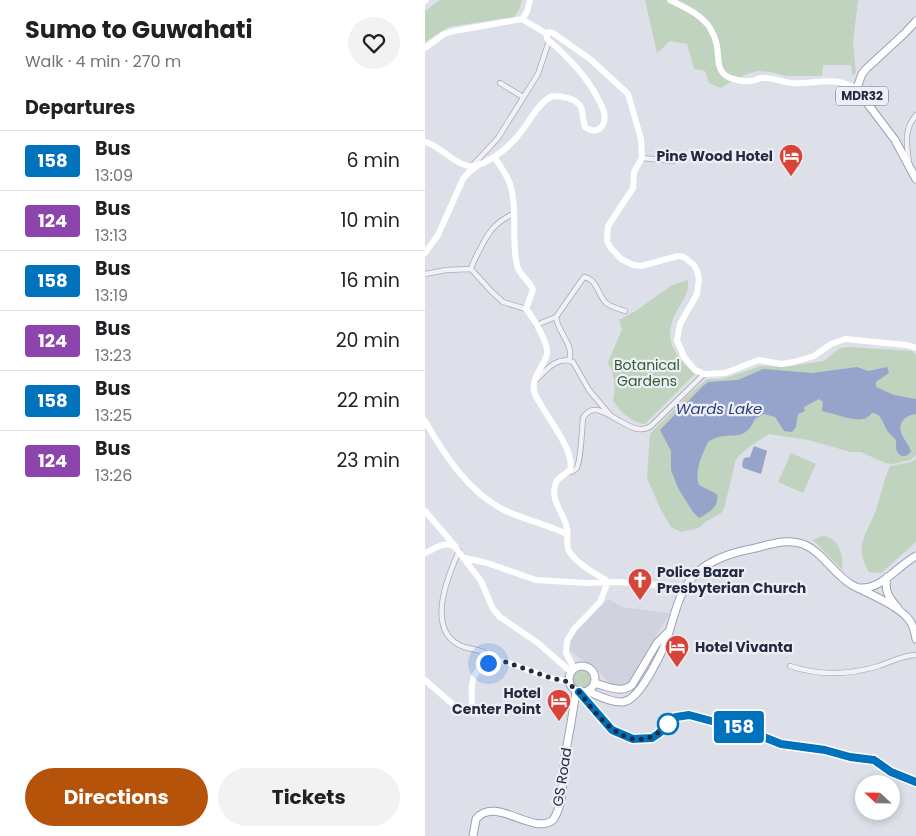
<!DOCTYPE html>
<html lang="en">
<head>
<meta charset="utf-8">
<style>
	body { margin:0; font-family:Poppins,sans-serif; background:#f2f2f2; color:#202124; height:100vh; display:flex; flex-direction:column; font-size:19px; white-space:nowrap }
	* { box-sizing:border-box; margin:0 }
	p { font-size:16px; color:#757577 }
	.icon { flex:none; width:28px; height:28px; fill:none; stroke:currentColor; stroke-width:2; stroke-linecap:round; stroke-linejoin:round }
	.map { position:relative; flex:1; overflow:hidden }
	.side { display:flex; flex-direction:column; background:#fff; width:425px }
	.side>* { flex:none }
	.badge { padding:0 10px; border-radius:4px; font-size:18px; line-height:32px }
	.needle { width:32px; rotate:292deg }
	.tools { position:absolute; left:430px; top:775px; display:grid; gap:10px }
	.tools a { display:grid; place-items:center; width:45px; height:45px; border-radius:50%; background:#fff; box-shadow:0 2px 8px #0003; font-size:25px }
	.you { position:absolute; width:25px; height:25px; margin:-12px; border:4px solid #fff; border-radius:50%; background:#1a73e8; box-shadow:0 0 0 8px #1a73e833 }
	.map>.badge { position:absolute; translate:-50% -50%; box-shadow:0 0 0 2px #fff }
	h2 { padding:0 25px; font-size:19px; line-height:45px }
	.round { display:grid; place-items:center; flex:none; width:52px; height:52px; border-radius:26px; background:#f2f2f2 }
	.overview { display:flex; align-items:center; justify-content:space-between; height:85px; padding:0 25px }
	h1 { font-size:24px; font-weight:700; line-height:38px }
	.action { display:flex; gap:10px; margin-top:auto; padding:10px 25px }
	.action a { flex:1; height:58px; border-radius:30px; background:#b45309; color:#fff; font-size:20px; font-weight:700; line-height:58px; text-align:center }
	.action a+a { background:#f2f2f2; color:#202124 }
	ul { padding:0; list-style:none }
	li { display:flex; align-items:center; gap:15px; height:60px; padding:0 25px; border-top:1px solid #e0e0e0 }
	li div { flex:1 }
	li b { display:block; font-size:19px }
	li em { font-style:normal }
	li .badge { min-width:55px; font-weight:700; text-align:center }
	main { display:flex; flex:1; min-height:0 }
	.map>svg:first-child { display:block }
	.built { fill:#d0d2de }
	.green { fill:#bfd3be }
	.water { fill:#96a4cc }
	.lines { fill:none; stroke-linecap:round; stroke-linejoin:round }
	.street-casing { stroke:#a7a9b6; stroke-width:6 }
	.primary-casing { stroke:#9ca1b5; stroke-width:9 }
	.street { stroke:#f1f1f7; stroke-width:4.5 }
	.secondary { stroke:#fff; stroke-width:6 }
	.primary { stroke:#fff; stroke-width:7 }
	.line-casing { stroke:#fff; stroke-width:11 }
	.line { stroke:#0072bc; stroke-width:8 }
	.walk { stroke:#262a40; stroke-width:5; stroke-dasharray:0 9 }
	.stop-dot { fill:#fff; stroke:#0072bc; stroke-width:2.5 }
	.labels { text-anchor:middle; stroke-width:4.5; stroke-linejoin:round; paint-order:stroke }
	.shield { fill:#edeff6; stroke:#626577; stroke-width:1 }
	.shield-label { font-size:12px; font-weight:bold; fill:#262a40 }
	.poi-label { font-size:14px; font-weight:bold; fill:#262a40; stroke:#edeff6; text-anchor:end }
	.park-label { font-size:14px; fill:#325d34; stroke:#edeff6 }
	.street-label { font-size:14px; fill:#262a40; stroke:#edeff6 }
	.water-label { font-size:15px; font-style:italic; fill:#2d3e77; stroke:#edeff6 }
</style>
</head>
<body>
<main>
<section class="side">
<div class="overview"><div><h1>Sumo to Guwahati</h1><p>Walk · 4 min · 270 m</p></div><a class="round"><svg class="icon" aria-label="heart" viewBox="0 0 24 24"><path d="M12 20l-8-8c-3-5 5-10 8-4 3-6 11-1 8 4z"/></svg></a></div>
<h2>Departures</h2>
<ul>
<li><span class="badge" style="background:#0072bc;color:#fff">158</span><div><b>Bus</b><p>13:09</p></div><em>6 min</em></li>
<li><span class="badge" style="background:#8e44ad;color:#fff">124</span><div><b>Bus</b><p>13:13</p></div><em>10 min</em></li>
<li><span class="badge" style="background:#0072bc;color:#fff">158</span><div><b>Bus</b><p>13:19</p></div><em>16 min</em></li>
<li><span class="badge" style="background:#8e44ad;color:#fff">124</span><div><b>Bus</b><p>13:23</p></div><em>20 min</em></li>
<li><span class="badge" style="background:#0072bc;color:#fff">158</span><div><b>Bus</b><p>13:25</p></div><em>22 min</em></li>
<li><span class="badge" style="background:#8e44ad;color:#fff">124</span><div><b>Bus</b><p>13:26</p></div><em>23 min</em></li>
</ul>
<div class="action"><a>Directions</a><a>Tickets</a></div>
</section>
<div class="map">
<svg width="491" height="836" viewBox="0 0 491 836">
	<rect width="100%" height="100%" fill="#dee0e9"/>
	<path class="built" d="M183 599 197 607 245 613 204 682 195 686 182 681 167 665 154 658 144 649 145 642 154 628Z"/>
	<path class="green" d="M15 0H97L94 10 89 17 23 27 0 42V11Z
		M220 0H433L428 43 431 73 427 75 426 65H398L397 76H361L345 72 332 71 322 74 295 88 284 83 280 71 269 69 262 44 245 41 232 53Z
		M263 280C264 293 260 297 253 309 237 337 247 354 270 374L220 424C205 422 197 413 188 401 191 387 190 375 183 363L197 329 194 320 212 310 247 285Z
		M424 347 487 351 491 355V455L486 460 467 464 460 463 436 452H426L383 440 344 434 320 450 311 459 299 509 296 513 280 522 274 528 256 532 246 527 236 510 222 478 225 434 262 396 282 379H297L336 366 359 367 399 361 415 348Z
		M366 453 391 464 378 493 353 482Z
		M491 458V542L456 573 444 572C427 544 444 532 452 507 456 493 459 480 465 466L487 462Z
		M397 536C414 537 419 556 417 570L388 540Z
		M148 679a9 9 0 1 1 18 0a9 9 0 1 1-18 0Z"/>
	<path class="water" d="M432 367 443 371 462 367 464 373 451 382V387L469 395 491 399V414C485 415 481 416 477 422 471 433 483 441 486 451 482 458 474 458 471 449 470 447 472 444 471 441 470 437 465 435 463 432 459 426 458 419 452 414L447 413C445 415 443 417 441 418 431 423 408 413 397 411L398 402 394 399 379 407 380 411 373 414 371 427 367 432 359 431 350 417 339 414 330 419C318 446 304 428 283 442 277 455 269 471 274 485L292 494C294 507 285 512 274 518L268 512 253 488 246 470V451L235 430 278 386 283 382 313 380 338 369 387 373Z
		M329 446 342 451 336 474 318 468 317 464 319 458 325 457Z"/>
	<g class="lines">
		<defs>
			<path id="street" d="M75 83 98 97
				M217 158 248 161
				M484 163C482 144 478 131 491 115
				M48 165 73 138 113 74 124 41
				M88 214C69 223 63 233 54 251 51 257 48 262 46 269L66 291 78 302 101 309
				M0 274 21 270 46 269
				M111 325 131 317
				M144 360C150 346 132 331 131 317L159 277C172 279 173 295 181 303 186 307 194 309 200 311
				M111 380C121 370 133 355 148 362L164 390 185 415
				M144 472C146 472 149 471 151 469 156 464 157 427 158 418 173 391 204 442 226 426L279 374
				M34 551C21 580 0 633 39 647 50 650 62 650 69 662
				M365 666C395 676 424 675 454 666 466 662 478 655 491 655"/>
			<path id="primary" d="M491 21 480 33 441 69 437 74 433 85 436 95 470 140 491 179
				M462 577C459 591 464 598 473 608
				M434 588C457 590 472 566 491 556
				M144 679a13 13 0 1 1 26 0a13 13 0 1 1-26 0Z
				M169 683C182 686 196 694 207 685L232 643 242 633
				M162 691C172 695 187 703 198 702 214 700 231 663 238 649 248 626 250 599 266 579 280 562 305 553 326 549 344 545 360 538 378 544 398 552 409 575 427 585 444 594 475 606 485 621 489 627 490 633 491 639
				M48 836 51 819C71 795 107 836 128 820 140 803 137 776 140 756 144 734 148 713 151 691"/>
		</defs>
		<use href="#street" class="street-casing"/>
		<use href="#primary" class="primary-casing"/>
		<use href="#street" class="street"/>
		<path class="secondary" d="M245 0C259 7 276 14 285 28 288 33 291 41 292 46 294 58 291 70 303 77 309 80 319 82 326 81 330 81 333 78 337 78 347 77 356 82 367 83 395 85 406 74 434 90
			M0 1 1 0
			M97 19 122 34
			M0 48 19 34 29 31 97 19 102 12 105 0
			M0 142C16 146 27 163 43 166 49 167 54 165 58 163 76 155 88 143 99 128 107 117 114 103 127 96 136 96 151 98 156 107 158 113 158 121 160 127 172 136 182 126 179 112 177 106 174 100 171 95 159 73 141 55 122 39V34L124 32 128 33 165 59 200 91 203 94 216 139 217 158 209 172 208 188 183 226 182 241 185 247 196 259 208 265 216 266 253 256 259 257 269 265 272 271 274 279 272 294 255 324 252 340 259 357 270 370 279 374 300 373 334 360 356 364 369 362 389 356 406 344 420 339 482 345 491 348
			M70 158C75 166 82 175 85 184 93 210 86 238 92 265 94 276 105 280 108 290L101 309C108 317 124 344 122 354 119 367 104 379 110 394 118 413 151 450 145 470L132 480C123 500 138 510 142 528 144 536 140 544 144 551 152 564 169 573 181 580L182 584
			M0 253 13 235 38 179 44 172 51 167
			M0 421C20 456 44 493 81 511 101 520 123 525 142 534
			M0 511 30 546
			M0 553C10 549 20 540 30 547L56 581 68 609 75 617 113 643 146 672
			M40 558 62 563 111 580 161 583 193 582 260 587
			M149 668 141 653 142 641 149 629 175 602 182 584
			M0 680 33 709 39 711 46 709C48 701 46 694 47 685 48 668 65 659 81 662L126 678 144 682
			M155 692 187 729 195 734 208 739 227 738 233 734 251 717 264 715 294 723 309 725 356 744 400 751 425 757 449 760 466 772 491 781"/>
		<use href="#primary" class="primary"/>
	</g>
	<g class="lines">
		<defs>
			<path id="line" d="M154 692 187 730 208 739 227 738 233 734 251 717 264 715 294 723 309 725 356 744 400 750 425 757 449 760 466 772 491 782"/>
		</defs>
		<use href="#line" class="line-casing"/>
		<use href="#line" class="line"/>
		<path class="walk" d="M63 663 75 661 81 662 126 678 144 682C147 689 153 689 157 695 178 725 210 760 243 724"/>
	</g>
	<defs>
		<symbol id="hotel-pin" viewBox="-11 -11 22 30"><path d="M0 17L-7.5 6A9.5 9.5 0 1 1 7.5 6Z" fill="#d84439" stroke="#edeff6"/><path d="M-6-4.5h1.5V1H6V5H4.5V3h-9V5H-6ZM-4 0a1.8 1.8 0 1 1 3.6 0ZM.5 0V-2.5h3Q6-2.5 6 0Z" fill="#fff"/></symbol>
		<symbol id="church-pin" viewBox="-11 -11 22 30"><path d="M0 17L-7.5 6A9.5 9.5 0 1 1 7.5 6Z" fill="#d84439" stroke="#edeff6"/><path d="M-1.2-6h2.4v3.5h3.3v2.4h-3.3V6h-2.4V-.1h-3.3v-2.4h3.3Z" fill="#fff"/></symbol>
	</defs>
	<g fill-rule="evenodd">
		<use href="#hotel-pin" x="352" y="142" width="28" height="38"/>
		<use href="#church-pin" x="201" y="566" width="28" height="38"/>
		<use href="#hotel-pin" x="238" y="633" width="28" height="38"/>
		<use href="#hotel-pin" x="120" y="687" width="28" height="38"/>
	</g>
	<circle class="stop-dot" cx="243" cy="724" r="10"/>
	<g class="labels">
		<rect class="shield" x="411" y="86.5" width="52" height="19" rx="4"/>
		<g class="shield-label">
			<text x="437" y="100">MDR32</text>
		</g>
		<g class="poi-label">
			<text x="348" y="161">Pine Wood Hotel</text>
			<text x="232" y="577" text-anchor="start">Police Bazar<tspan x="232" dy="16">Presbyterian Church</tspan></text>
			<text x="270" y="652" text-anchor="start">Hotel Vivanta</text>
			<text x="116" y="698">Hotel<tspan x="116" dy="16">Center Point</tspan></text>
		</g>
		<g class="park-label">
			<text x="222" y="370">Botanical<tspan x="222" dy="16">Gardens</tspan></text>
		</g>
		<g class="street-label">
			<text transform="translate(137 777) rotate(-81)" y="5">GS Road</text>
		</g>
		<g class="water-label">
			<text x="294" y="414">Wards Lake</text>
		</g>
	</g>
</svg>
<div class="tools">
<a><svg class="needle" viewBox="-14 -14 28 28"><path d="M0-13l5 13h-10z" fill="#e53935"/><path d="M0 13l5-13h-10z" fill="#757577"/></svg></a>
</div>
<div class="you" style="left:63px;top:663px"></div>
<b class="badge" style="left:314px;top:727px;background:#0072bc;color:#fff">158</b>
</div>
</main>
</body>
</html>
